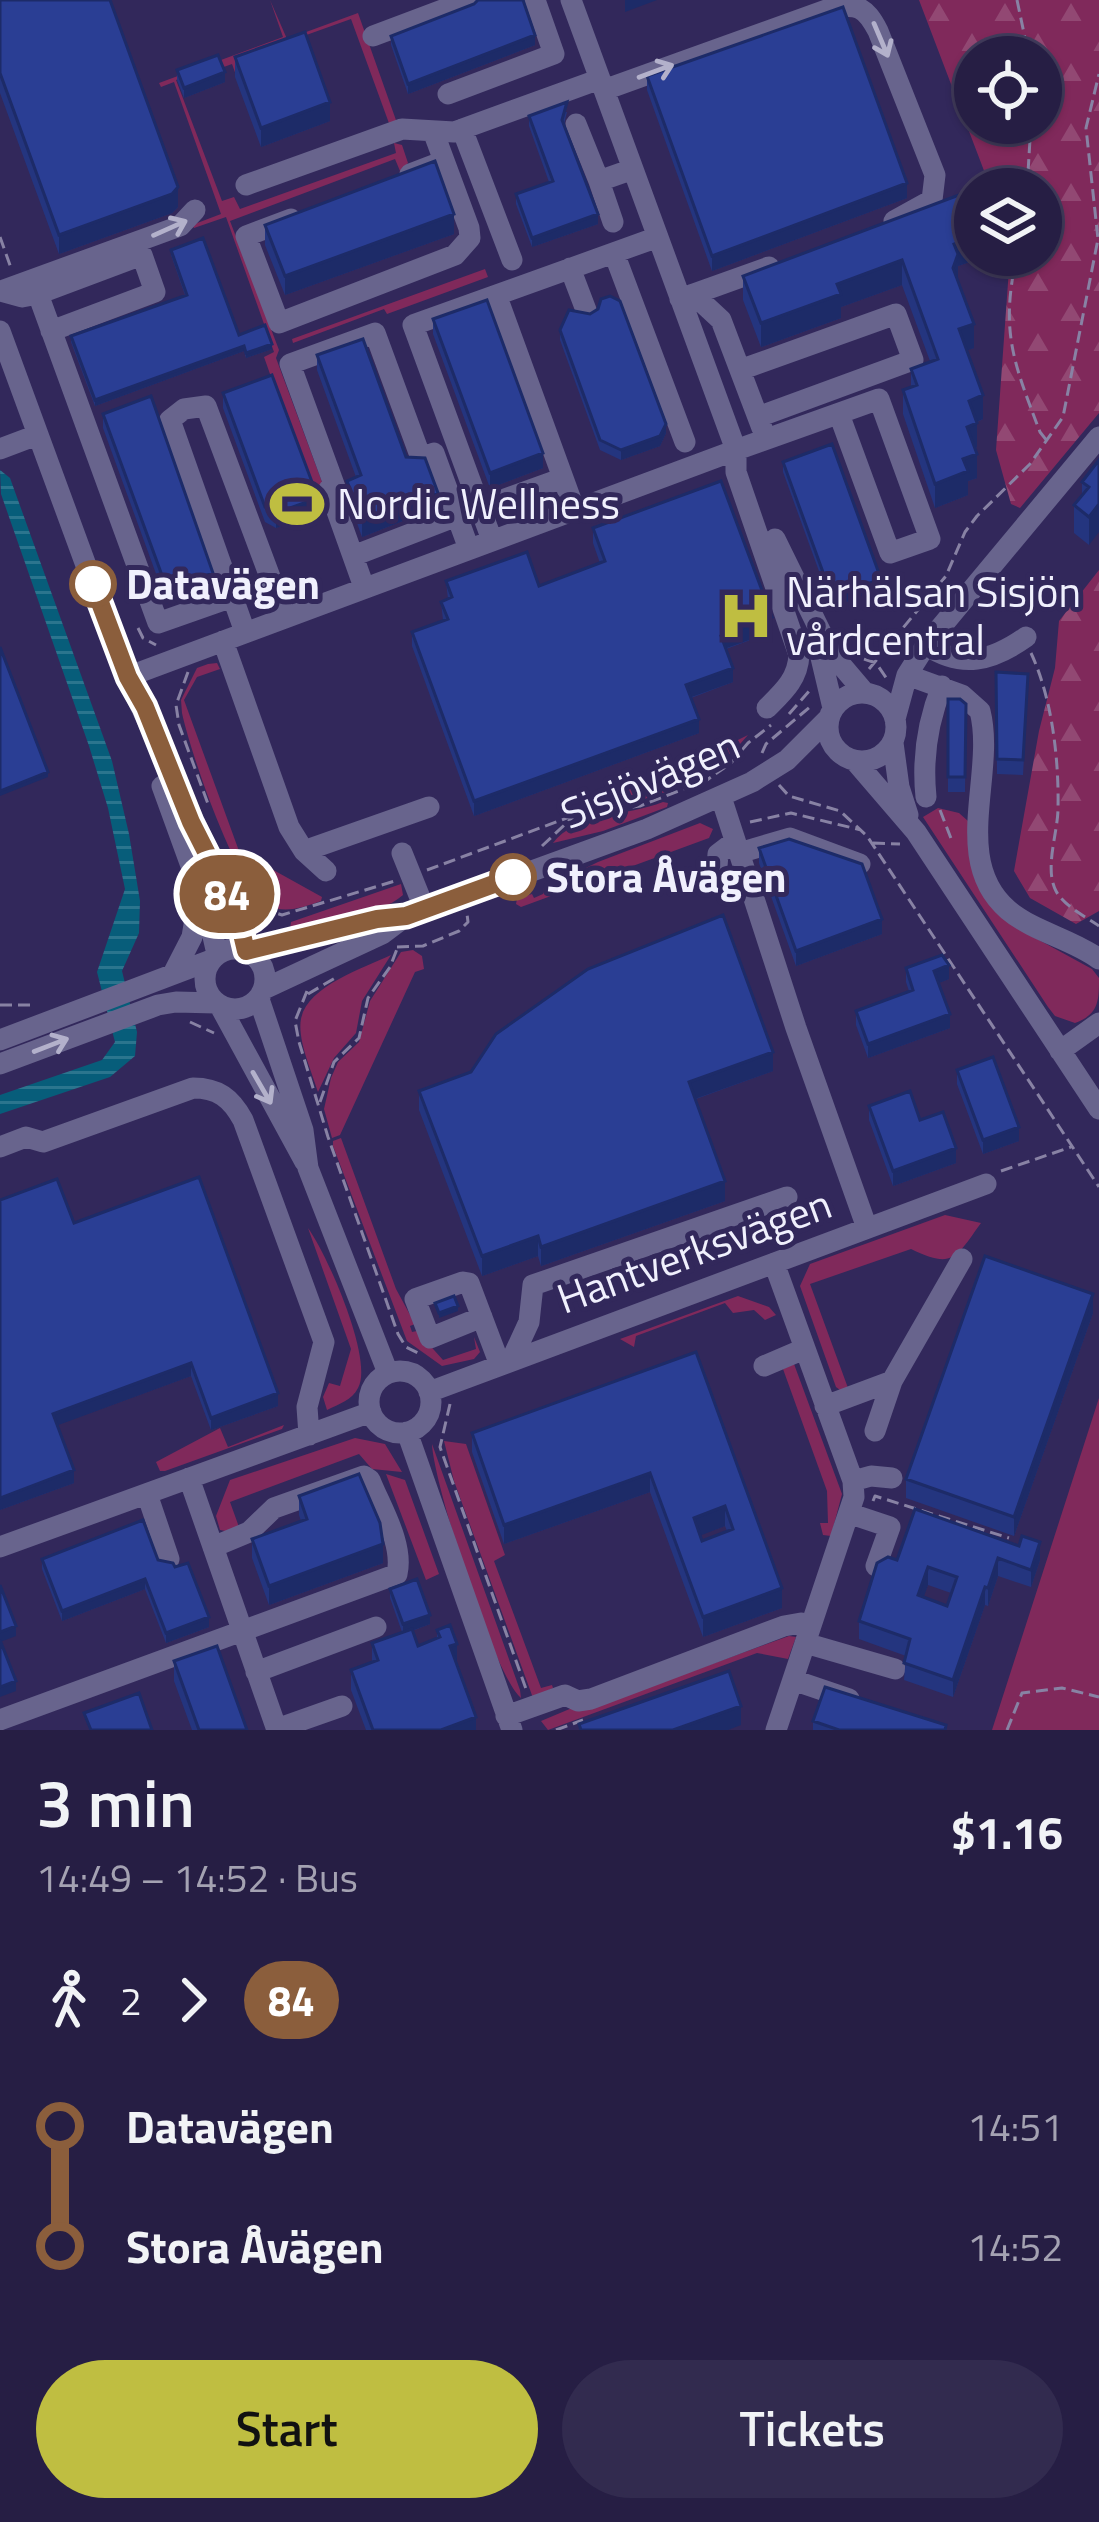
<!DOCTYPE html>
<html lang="en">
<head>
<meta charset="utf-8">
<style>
	body { margin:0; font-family:"Titillium Web",sans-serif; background:#322b4f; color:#f1f3f6; height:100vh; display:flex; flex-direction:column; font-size:45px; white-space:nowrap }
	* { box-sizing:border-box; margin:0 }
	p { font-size:39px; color:#a4a2b2 }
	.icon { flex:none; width:66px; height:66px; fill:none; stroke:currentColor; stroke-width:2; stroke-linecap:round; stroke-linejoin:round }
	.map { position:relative; height:1730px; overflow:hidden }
	.side { display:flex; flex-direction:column; background:#261e44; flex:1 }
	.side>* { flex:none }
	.badge { padding:0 24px; border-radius:39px; font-size:42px; line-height:78px }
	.buttons { position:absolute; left:954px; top:36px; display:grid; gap:24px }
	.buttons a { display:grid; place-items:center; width:108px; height:108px; border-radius:50%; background:#261e44; box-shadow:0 3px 9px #0004,0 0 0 3px #423c5d; font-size:60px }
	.map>.badge { position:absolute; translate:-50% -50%; box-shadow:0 0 0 6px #fff }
	.legs { display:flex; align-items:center; gap:18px; height:132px; padding:0 36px; font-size:39px }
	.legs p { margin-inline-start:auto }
	.head { display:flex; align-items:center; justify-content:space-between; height:204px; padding:0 36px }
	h1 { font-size:66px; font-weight:600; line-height:90px }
	.button { display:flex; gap:24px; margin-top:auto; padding:24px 36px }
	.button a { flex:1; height:138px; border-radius:72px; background:#bfbe41; color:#111; font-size:48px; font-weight:600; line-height:138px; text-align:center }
	.button a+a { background:#322b4f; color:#f1f3f6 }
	ul { padding:0 36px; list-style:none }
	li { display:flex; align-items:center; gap:42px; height:120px; font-size:45px }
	li i { display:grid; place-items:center; width:18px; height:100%; margin:0 15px; background:currentColor }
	li i::after { content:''; width:30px; height:30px; margin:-15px; border:9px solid; border-radius:50%; background:#261e44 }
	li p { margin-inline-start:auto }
	li:first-child i { background:linear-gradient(#0000 50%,currentColor 0) }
	li:last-child i { background:linear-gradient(currentColor 50%,#0000 0) }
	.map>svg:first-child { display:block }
	.green { fill:#80295b }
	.forest { fill:url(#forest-firs); fill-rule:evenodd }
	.water { fill:url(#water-rules) }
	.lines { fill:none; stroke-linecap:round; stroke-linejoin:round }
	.path { stroke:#8882a4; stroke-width:3; stroke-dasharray:12 6; stroke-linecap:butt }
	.minor { stroke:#68648d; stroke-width:21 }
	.wall { fill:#24357f; fill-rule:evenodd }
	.shaded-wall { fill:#1d2b68 }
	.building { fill:#2a3e94; stroke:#1d2b68; stroke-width:3; fill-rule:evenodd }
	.oneway { stroke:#b3b1cb }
	.line-1-casing { stroke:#fff; stroke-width:27 }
	.line-1 { stroke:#8b5e3c; stroke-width:18 }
	.stop-1-dot { fill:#fff; stroke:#8b5e3c; stroke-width:6 }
	.labels { text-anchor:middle; stroke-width:10; stroke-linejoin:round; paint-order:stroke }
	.poi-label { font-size:42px; fill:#f0f0fd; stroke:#32285b; text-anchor:start }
	.stop-label { font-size:42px; font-weight:bold; fill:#f0f0fd; stroke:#32285b; text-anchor:start }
	.street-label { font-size:42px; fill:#f0f0fd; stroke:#32285b }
</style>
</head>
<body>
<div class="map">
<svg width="1099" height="1730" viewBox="0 0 1099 1730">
	<defs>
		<pattern id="forest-firs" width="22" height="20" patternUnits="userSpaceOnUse" patternTransform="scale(3)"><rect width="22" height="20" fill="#80295b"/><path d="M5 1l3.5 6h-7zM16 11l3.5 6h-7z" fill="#924873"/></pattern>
		<pattern id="water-rules" width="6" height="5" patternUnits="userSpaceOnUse" patternTransform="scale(3)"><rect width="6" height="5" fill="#075d7a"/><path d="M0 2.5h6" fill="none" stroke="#2b758e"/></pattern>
	</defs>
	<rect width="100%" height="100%" fill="#32285b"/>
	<path class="green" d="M270 0 287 39 358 13 397 123 390 126 351 19 284 43 236 75 232 64 221 68 219 63 176 80 222 201 234 197 240 209 396 153 394 143 402 145 408 163 400 171 395 159 230 221 279 350 276 358 325 490 313 495 264 357 274 352 226 217 194 228 192 225 221 214 174 82 161 87 159 83 283 37Z
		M485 269 488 277 387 314 384 309 293 343 292 339Z
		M208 664 217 663 220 669 197 677 184 700 239 851 322 897 321 901C304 907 283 915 266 904 235 884 190 751 182 713L181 700 197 668Z
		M748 735C710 781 650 803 591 809L590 805 671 773Z
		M663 802 668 803 667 807 603 831 553 843C574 814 628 816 663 802Z
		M938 808 959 813 968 821 973 868 1028 934 1092 969 1099 978C1099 1001 1099 1014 1075 1023L1055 1016 1048 1007 923 817Z
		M700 823 713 829 709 838 521 907 516 904 517 899 532 894 534 898 543 894V889L598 862Z
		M401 884 403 895C377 918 323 924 290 929L291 922Z
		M413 950 422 956 424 969 415 972 340 1135 332 1138 324 1109 331 1078 338 1062 359 1042 370 1001 401 952Z
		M391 955 362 1001 356 1033 334 1058 318 1092C312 1072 297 1039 301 1019 307 986 364 968 391 955Z
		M341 1138 396 1289 415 1324 410 1326 412 1332 417 1331 443 1360 476 1349 474 1337 480 1352 474 1359 442 1366 407 1341 333 1146V1141Z
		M945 1215 981 1223C955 1259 953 1269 911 1249L810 1284 848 1388 840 1390 836 1387 800 1286 810 1264Z
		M308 1228C327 1254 374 1360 358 1388 352 1400 339 1404 327 1410L323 1397 329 1383 340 1386 351 1349Z
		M738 1296 769 1307 776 1315 765 1320 754 1310 733 1313 725 1303 636 1336 634 1347 620 1339Z
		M794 1364 842 1494 831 1536 823 1535 820 1523H828L827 1491 783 1369Z
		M1099 1398V1730H992Z
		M284 1425 282 1429 165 1471H160L156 1462 220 1428 228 1447Z
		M355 1438 385 1444 402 1472 372 1469 359 1454 230 1502 239 1527 231 1532 220 1530 216 1516 230 1480Z
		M444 1441 466 1444 505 1555 494 1561 541 1688 552 1685 553 1688 533 1698 454 1481Z
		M432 1444 520 1690 521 1698C494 1676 433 1480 432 1444Z
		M386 1474 405 1480 439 1574 426 1580Z
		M789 1636 796 1637 788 1659 757 1653 548 1730 541 1721 572 1708 588 1709Z"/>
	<path class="forest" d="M919 0H1099V413L1020 508 1011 504 996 450 1010 255H1041V189H991ZM975 57H1041V123H975Z
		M1099 570V911L1076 924 1030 898 1014 871 1039 731 1055 668 1059 621Z"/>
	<path class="water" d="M0 470 10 478 112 761 129 834 140 901 139 933 122 971 137 1032 135 1056 110 1077 0 1114V1095L102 1060 115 1042 97 972 125 889 108 808 89 746 1 494Z"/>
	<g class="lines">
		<path class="path" d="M1017 0 1029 57
			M1027 189 1031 123
			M0 237 11 268
			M1017 255C1000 331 1013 361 1040 432L1047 441
			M138 628 143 638 156 645
			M1031 653C1052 698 1059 759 1058 808 1058 833 1044 868 1056 891 1064 906 1086 917 1099 926
			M864 659 876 663 887 679
			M869 669 946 576 965 532 977 516 1030 464 1063 417 1098 239 1086 128 1099 74
			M188 672 176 705 179 725 208 804
			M789 714 810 690
			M762 753 766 744 811 706
			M779 785 789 796 840 811 867 836 1099 1187
			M940 810 952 841
			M750 822 791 813 861 830
			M873 843 900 844
			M542 846 574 816
			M427 870 575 815 640 806 707 780 731 763 748 743 771 725
			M249 894 267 910 282 915 395 881
			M397 947 423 946 459 931 468 922 467 914
			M307 991 295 1021 299 1042 328 1137 398 1334 406 1347 418 1353
			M308 994 335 978
			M0 1005H34
			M190 1022 214 1033
			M320 1102 334 1062 359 1038 368 998 390 967 397 949
			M1001 1171 1071 1147
			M450 1404 440 1447 526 1689
			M873 1501 875 1496 1009 1538
			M556 1730 583 1720
			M1007 1730 1022 1693 1062 1688 1099 1697"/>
		<path class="minor" d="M373 36 469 0
			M604 90 829 9C857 3 865 6 878 31L935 175 932 200 894 221
			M448 94 554 54 535 0
			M576 124 599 181
			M462 129 512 260
			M410 174 444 161
			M246 185 402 129 454 132 600 79
			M291 219 246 236 279 323 455 255 470 238 469 228 433 131
			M613 222 599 181 633 169
			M614 253 685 442
			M570 268 586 310
			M1 291 22 297 38 294 158 623 232 597
			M1 291 180 226 195 210
			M38 294 142 255 155 292 51 331
			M693 294 721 320 762 428
			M497 297 574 508
			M680 299 769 267
			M0 331 127 677 237 913 246 951
			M740 370 896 314 913 360 758 417
			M0 449 37 435
			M736 450 879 399 930 539 890 553 839 414
			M736 450V472L799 655C798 679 783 692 767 708
			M480 508 563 478
			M775 539 831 653 865 693
			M492 540 413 325 658 237
			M353 556 457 516
			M364 587 329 489 335 487 290 364 375 333 421 458 434 453 469 549
			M245 632 170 420 184 409 206 406 285 617
			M223 641 289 827 304 851 326 871
			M926 645C962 669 992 661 1026 637
			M819 649 833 708
			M907 675 962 695 980 711C996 774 950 860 1008 910 1034 932 1072 939 1099 959
			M127 677 736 450 571 0
			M828 727a34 34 0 1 1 68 0a34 34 0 1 1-68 0Z
			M895 719 907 675 926 645 1099 437
			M893 743 899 787 908 815
			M855 761 916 832 1099 1109
			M162 786 207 910 217 954
			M721 797 796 1028 867 1228
			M926 797C922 758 927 723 942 686
			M304 851 429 807
			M402 853 425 910
			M739 853 790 838 860 864
			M716 879 718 854 735 841
			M205 979a30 30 0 1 1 60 0a30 30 0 1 1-60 0Z
			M249 952 377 919 425 910 647 829 752 782 787 760 829 718
			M173 974 192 937 199 895
			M264 989 382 934 406 916
			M259 999 303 1130 308 1168 388 1373
			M220 1006 305 1162
			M0 1040 211 960
			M1060 1051 1099 1023
			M0 1064 158 1005 176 1002 216 1003
			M0 1147 26 1137 43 1142 193 1088C218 1088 231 1098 243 1120L324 1342 307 1407 309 1435
			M774 1263 853 1481 854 1497 776 1730
			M482 1317 430 1338 415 1299 463 1282 469 1283 500 1365
			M511 1361 529 1322 533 1285 787 1197
			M764 1366 804 1349
			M369 1402a31 31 0 1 1 62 0a31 31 0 1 1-62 0Z
			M429 1392 986 1184
			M825 1406 892 1381
			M875 1431 892 1381 962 1259
			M407 1432 512 1730
			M189 1478 277 1730
			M853 1481 871 1476 892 1478
			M147 1494 169 1559
			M851 1514 890 1527 876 1566
			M0 1547 371 1412
			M805 1643 895 1669
			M256 1672 376 1627
			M793 1680 849 1699
			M506 1716 565 1695 578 1701 591 1699 784 1626 801 1623 810 1628
			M0 1720 397 1574C404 1544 381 1508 370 1480L364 1476 274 1508 249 1532 213 1547
			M277 1729 342 1706"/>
	</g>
	<path class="wall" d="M0 0 178 207 172 213 59 254 0 93Z
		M391 36 535 45 408 94 391 45Z
		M235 57 330 121 261 147 235 77Z
		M177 70 225 82 184 98 177 80Z
		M647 76 907 198 712 271 647 90Z
		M567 112 564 124 598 224 532 247 516 204V194L549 182 529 126V116Z
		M265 225 454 234 285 295 265 245Z
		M171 250 239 335 272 349 246 358 244 351 95 406 71 342V336L185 295 171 255Z
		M986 256 958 266V280L974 348 967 350 983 419 977 422V447L975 448 977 478 968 481V495L935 508 903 414V390L911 387V369L930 361 902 285 841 307V318L761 347 743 300V276Z
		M433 319 543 468 490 488 433 334Z
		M560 330 666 433 660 446 621 460 600 450 560 340Z
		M317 355 406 457 438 507 362 537 347 495V481L356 477 317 370Z
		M223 393 318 512 276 528 265 522 223 408Z
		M103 414 213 587 167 604 103 428Z
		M1099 460 1089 545 1074 533V505L1082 496V482Z
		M783 462 881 589 832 607 783 472Z
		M593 528 772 632 726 649 733 682 691 698 699 733 474 816 412 646V632L443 620 441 602 448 599 446 581 539 586 600 563 593 543Z
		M996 672 1028 688 1023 775 997 774Z
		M948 699 966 704 965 792H948Z
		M759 848 882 934 796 966 759 863Z
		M906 968 949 979 938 983 950 1028 868 1058 856 1025V1011L909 991 906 982Z
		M957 1070 1019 1141 983 1154 957 1084Z
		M773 1071 696 1099 725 1201 541 1266 538 1256 482 1276 419 1110V1091Z
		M869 1106 920 1120 956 1163 893 1186 869 1120Z
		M74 1223 278 1406 211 1430 191 1376 57 1425 74 1483 0 1510Z
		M1093 1313 1014 1536 906 1498V1479Z
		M696 1352 782 1608 703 1637 650 1492 504 1544 472 1452V1433ZM725 1526 727 1531 702 1541 700 1535Z
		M299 1496 383 1563 269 1605 252 1558V1539L301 1521 299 1515Z
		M1019 1546 1040 1560 1031 1587 998 1576 988 1606 985 1605 953 1697 904 1680 906 1656 859 1639V1621L897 1560ZM928 1585 951 1593 947 1606 923 1597Z
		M42 1559 158 1560 209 1627 166 1643 145 1589 62 1621 42 1569Z
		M390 1589 430 1624 412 1631 418 1646 437 1638V1630L456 1663 476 1730H366L351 1690V1670L372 1663V1643L402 1632 390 1598Z
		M174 1661 247 1730H192L174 1681Z
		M813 1721 946 1730H813Z"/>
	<path class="shaded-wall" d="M625 0H657L625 12Z
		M535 35V45L408 94V84Z
		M225 72V82L184 98V88Z
		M330 102V121L261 147V128Z
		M907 183V198L712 271V256Z
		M178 187V207L172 213 59 254V235Z
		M454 214V234L285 295V276Z
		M598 214V224L532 247V238Z
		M975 236V255L986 256 958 266V279L953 292 954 244Z
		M902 260V285L841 307V318L761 347V323L837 284Z
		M974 324V348L959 353V329Z
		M272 344V349L246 358V353Z
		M244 346V351L95 406V400Z
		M983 395V419L969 425V401Z
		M977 423V447L967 451V427Z
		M666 424V433L660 446 621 460V450Z
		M543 453V468L490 488V473Z
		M977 454V478L968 481V495L935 508V484L963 459Z
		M438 493V507L362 537V522Z
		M318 498V512L276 528V513Z
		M1099 504V532L1089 545V517Z
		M213 573V587L167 604V589Z
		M881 579V589L832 607V597Z
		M772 617V632L721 650V636Z
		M733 668V682L686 699V685Z
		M699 719V733L474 816V801Z
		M48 772V777L0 796V791Z
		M882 919V934L796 966V951Z
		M949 965V979L934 985V971Z
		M950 1014V1028L868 1058V1044Z
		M773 1052V1071L689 1101V1082Z
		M1019 1127V1141L983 1154V1140Z
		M956 1148V1163L893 1186V1171Z
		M725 1181V1201L541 1266V1247Z
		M538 1236V1256L482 1276V1256Z
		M1093 1294V1313L1014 1536V1517Z
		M458 1306V1311L439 1318V1313Z
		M191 1363V1376L53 1427V1414Z
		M278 1393V1406L211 1430V1418Z
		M74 1470V1483L0 1510V1498Z
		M650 1473V1492L504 1544V1525Z
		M725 1506V1526L694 1538V1518Z
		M1040 1542V1560L1031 1587V1570Z
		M383 1544V1563L269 1605V1586Z
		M998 1558V1576L988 1606V1588Z
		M928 1567V1585L918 1613V1595Z
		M145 1579V1589L62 1621V1611Z
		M985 1587V1605L953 1697V1680Z
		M782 1588V1608L703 1637V1617Z
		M430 1615V1624L403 1634V1624Z
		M209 1617V1627L166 1643V1633Z
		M16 1626V1636L0 1642V1632Z
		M457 1644V1663L450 1646Z
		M16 1681V1691L0 1697V1687Z
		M741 1706V1725L728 1730H673Z
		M476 1717V1730H441Z"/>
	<path class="building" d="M0 0H110L178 187 172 194 59 235 0 73Z
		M478 0H523L535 35 408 84 391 36 474 4Z
		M843 7 907 183 712 256 647 76Z
		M305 32 330 102 261 128 235 57Z
		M218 55 225 72 184 88 177 70Z
		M567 102 562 120 598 214 532 238 516 194 553 181 529 116Z
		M435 161 454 214 285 276 265 225Z
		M975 189V236L954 244 958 254 953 268 974 324 959 329 983 395 969 401 977 423 967 427 977 454 963 459 968 471 935 484 903 390 917 385 911 369 938 359 902 260 837 284 841 294 761 323 743 276Z
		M203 238 239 335 265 325 272 344 246 353 244 346 95 400 71 336 187 295 171 250Z
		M610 296 620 301 666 424 660 436 621 450 600 440 560 330 569 310 590 314 598 309 601 299Z
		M487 300 543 453 490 473 433 319Z
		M363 339 406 457 425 458 438 493 362 522 347 481 361 475 317 355Z
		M272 375 318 498 276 513 265 507 223 393Z
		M151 396 213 573 167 589 103 414Z
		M832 444 881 579 832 597 783 462Z
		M1099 460V504L1089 517 1074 505 1089 487 1082 482Z
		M721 481 772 617 721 636 733 668 686 685 699 719 474 801 412 632 448 619 441 602 452 597 446 581 527 552 539 586 605 561 593 528Z
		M0 647 48 772 0 791Z
		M996 672 1028 674 1023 760 997 759Z
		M948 699H960L966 704 965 777H948Z
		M789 839 862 864 882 919 796 951 759 848Z
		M723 915 773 1052 689 1082 725 1181 541 1247 538 1236 482 1256 419 1091 471 1072 496 1034 588 969Z
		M942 955 949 965 934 971 950 1014 868 1044 856 1011 913 990 906 968Z
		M993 1057 1019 1127 983 1140 957 1070Z
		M910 1091 920 1120 943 1112 956 1148 893 1171 869 1106Z
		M199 1177 278 1393 211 1418 191 1363 53 1414 74 1470 0 1498V1200L57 1179 74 1223Z
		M985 1256 1093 1294 1014 1517 906 1479Z
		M454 1296 458 1306 439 1313 435 1303Z
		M696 1352 782 1588 703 1617 650 1473 504 1525 472 1433ZM725 1506 733 1529 702 1541 694 1518Z
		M359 1474 380 1523 383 1544 269 1586 252 1539 307 1519 299 1496Z
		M915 1509 1019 1546 1022 1536 1040 1542 1031 1570 998 1558 988 1588 985 1587 953 1680 904 1663 910 1639 859 1621 877 1563 888 1557 897 1560ZM928 1567 957 1577 947 1606 918 1595Z
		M143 1520 158 1560 173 1563 175 1567 188 1563 209 1617 166 1633 145 1579 62 1611 42 1559Z
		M417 1579 430 1615 403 1624 390 1589Z
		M0 1585 16 1626 0 1632Z
		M450 1625 457 1644 450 1646 476 1717 441 1730H373L351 1670 378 1660 372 1643 412 1629 418 1646 440 1637 437 1630Z
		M0 1640 16 1681 0 1687Z
		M217 1646 247 1730H199L174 1661Z
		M729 1671 741 1706 673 1730H581L579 1724Z
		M825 1687 946 1725 945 1730H839L813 1721Z
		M139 1693 152 1730H91L84 1713Z"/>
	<defs><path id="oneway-shaft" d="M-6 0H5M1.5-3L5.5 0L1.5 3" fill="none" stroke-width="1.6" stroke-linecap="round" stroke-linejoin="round" transform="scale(3)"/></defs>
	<g class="oneway">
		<use href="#oneway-shaft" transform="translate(881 40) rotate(67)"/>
		<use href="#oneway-shaft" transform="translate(656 71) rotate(-20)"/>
		<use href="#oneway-shaft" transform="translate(170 228) rotate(-24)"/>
		<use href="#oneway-shaft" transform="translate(51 1045) rotate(-21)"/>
		<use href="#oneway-shaft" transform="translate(262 1088) rotate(60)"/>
	</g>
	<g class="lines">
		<defs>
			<path id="line-1" d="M93 584 128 677 145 707 191 822 237 913 246 951 377 919 406 916 513 877"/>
		</defs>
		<use href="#line-1" class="line-1-casing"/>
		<use href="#line-1" class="line-1"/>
	</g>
	<defs>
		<symbol id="stadium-bare" viewBox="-9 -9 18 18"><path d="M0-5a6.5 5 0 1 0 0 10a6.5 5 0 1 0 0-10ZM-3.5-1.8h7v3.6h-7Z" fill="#bfbe41" stroke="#32285b" stroke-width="2.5" paint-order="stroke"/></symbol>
		<symbol id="hospital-bare" viewBox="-9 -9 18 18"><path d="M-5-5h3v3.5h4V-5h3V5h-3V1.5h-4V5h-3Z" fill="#bfbe41" stroke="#32285b" stroke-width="2.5" paint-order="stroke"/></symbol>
	</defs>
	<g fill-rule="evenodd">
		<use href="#stadium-bare" x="259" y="466" width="76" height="76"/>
		<use href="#hospital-bare" x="708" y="578" width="76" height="76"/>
	</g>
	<g class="stop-1-dot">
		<circle cx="93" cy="584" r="21"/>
		<circle cx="513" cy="877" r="21"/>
	</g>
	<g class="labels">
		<g class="poi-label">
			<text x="337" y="519">Nordic Wellness</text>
			<text x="786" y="607">Närhälsan Sisjön<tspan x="786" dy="48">vårdcentral</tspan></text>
		</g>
		<g class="stop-label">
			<text x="126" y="599">Datavägen</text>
			<text x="546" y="892">Stora Åvägen</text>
		</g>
		<g class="street-label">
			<text transform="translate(650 779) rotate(-23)" y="15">Sisjövägen</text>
			<text transform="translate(694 1251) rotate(-20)" y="15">Hantverksvägen</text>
		</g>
	</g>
</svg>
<div class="buttons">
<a><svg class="icon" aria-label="locate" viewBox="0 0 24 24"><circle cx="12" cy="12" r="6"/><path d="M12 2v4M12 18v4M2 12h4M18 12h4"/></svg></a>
<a><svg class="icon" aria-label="layers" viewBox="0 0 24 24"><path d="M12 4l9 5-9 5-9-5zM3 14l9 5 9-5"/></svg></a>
</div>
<b class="badge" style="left:227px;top:894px;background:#8b5e3c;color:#fff">84</b>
</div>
<section class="side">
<div class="head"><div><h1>3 min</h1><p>14:49 – 14:52 · Bus</p></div><b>$1.16</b></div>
<div class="legs"><svg class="icon" aria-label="walk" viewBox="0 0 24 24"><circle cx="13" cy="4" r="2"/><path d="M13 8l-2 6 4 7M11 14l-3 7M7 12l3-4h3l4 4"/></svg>2<svg class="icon" aria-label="forward" viewBox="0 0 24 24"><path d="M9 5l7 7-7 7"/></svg><b class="badge" style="background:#8b5e3c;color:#fff">84</b></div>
<ul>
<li><i style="color:#8b5e3c"></i><b>Datavägen</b><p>14:51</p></li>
<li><i style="color:#8b5e3c"></i><b>Stora Åvägen</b><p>14:52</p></li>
</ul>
<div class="button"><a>Start</a><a>Tickets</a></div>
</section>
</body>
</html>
